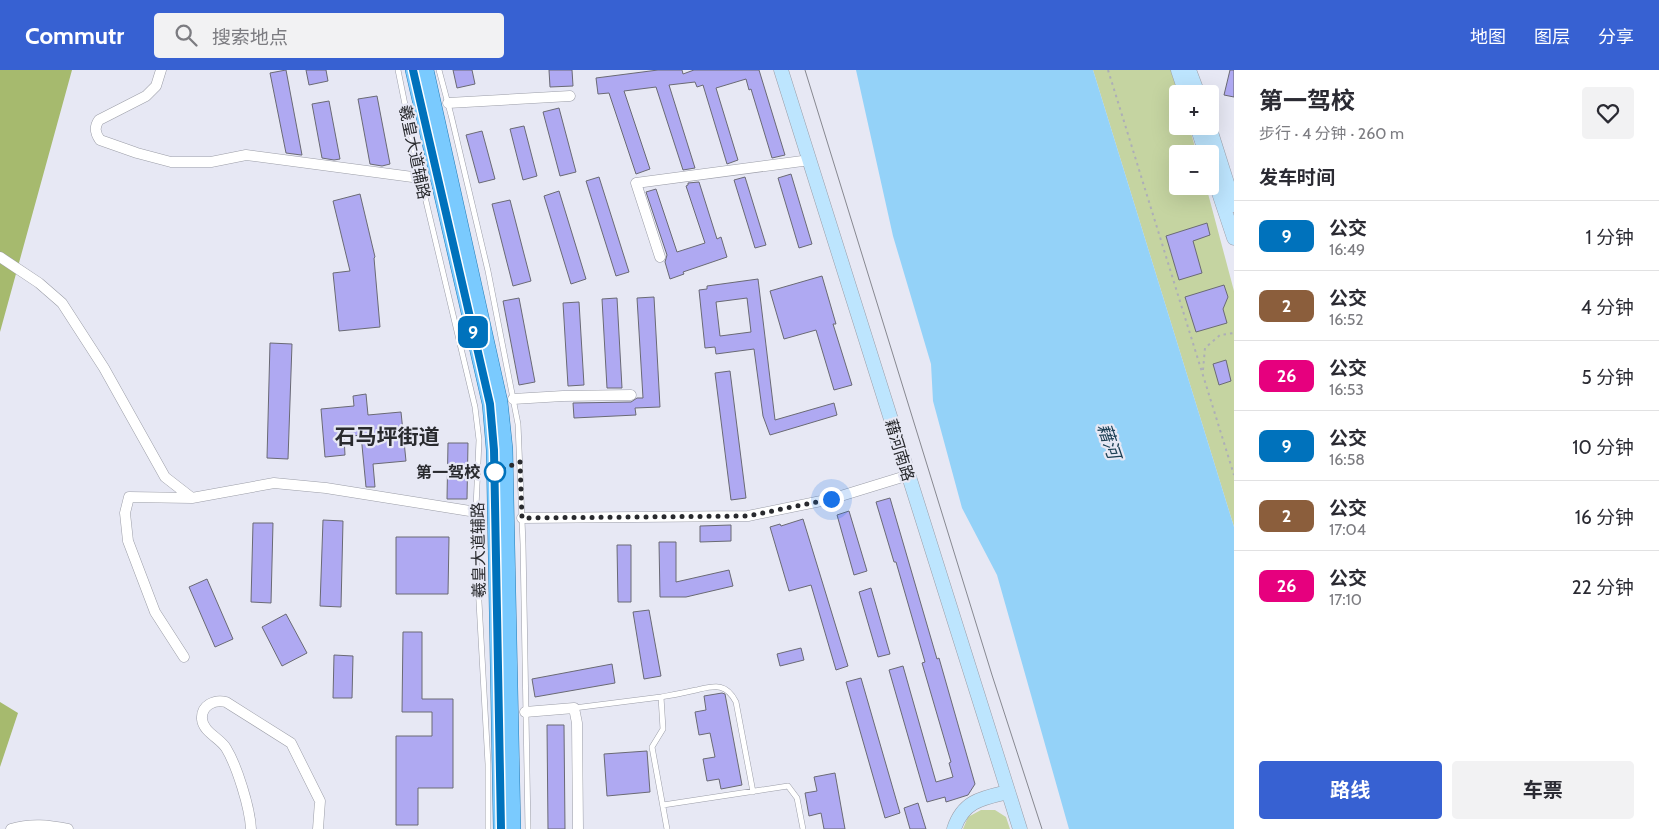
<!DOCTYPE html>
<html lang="zh">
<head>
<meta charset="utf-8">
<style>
	body { margin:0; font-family:Cabin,"Noto Sans SC",sans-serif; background:#f2f2f3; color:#2b2b33; height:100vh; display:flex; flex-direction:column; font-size:19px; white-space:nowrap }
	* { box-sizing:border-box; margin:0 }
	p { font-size:16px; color:#7c7c81 }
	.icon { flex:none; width:28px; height:28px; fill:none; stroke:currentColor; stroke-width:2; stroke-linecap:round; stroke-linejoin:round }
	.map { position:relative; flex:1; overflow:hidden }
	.sheet { display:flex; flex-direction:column; background:#fff; width:425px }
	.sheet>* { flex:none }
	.badge { padding:0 10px; border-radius:8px; font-size:18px; line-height:32px }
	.tools { position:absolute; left:1169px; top:15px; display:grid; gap:10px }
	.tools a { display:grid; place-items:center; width:50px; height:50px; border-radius:5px; background:#fff; box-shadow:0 5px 20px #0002; font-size:25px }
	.you { position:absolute; width:25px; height:25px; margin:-12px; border:4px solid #fff; border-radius:50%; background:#1a73e8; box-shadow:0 0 0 8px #1a73e833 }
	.map>.badge { position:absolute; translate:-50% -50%; box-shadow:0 0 0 2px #fff }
	h2 { padding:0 25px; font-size:19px; line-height:45px }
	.round { display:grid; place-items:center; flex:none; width:52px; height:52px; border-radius:5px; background:#f2f2f3 }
	.head { display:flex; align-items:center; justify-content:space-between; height:85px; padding:0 25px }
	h1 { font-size:24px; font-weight:700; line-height:38px }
	.cta { display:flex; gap:10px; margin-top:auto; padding:10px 25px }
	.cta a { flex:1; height:58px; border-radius:5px; background:#3761d2; color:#fff; font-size:20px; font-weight:700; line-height:58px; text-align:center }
	.cta a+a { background:#f2f2f3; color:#2b2b33 }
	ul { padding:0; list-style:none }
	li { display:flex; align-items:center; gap:15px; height:70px; padding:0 25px; border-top:1px solid #e1e1e2 }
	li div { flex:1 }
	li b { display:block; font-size:19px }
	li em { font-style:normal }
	li .badge { min-width:55px; font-weight:700; text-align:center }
	header { display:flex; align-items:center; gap:30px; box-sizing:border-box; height:70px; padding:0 25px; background:#3761d2; color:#fff }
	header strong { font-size:24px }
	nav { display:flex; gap:28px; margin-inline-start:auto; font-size:18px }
	.search { width:350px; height:45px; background:#f2f2f3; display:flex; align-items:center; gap:12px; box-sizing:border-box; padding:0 18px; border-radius:5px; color:#7c7c81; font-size:19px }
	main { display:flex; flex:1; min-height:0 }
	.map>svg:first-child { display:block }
	.green { fill:#c5d4a1 }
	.forest { fill:#a6ba6e }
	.water { fill:#94d2f8 }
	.building { fill:#afa9f2; stroke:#6a6a74; fill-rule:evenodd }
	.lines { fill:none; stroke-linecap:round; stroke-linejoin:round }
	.service-casing { stroke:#9b9da7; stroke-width:6 }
	.minor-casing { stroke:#9b9da7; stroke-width:11 }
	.secondary-casing { stroke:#9b9da7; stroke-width:15 }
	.primary-casing { stroke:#247bb5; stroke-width:16 }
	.path { stroke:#adaeb7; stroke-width:2; stroke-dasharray:2.5 4; stroke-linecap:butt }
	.service { stroke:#fff; stroke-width:5 }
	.minor { stroke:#fff; stroke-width:10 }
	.secondary { stroke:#bde5fe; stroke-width:14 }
	.primary { stroke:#7acafe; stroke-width:15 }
	.tram { stroke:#878890; stroke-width:1 }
	.line-casing { stroke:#fff; stroke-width:11 }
	.line { stroke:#0072bc; stroke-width:8 }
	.walk { stroke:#292a2e; stroke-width:5; stroke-dasharray:0 9 }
	.stop-dot { fill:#fff; stroke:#0072bc; stroke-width:2.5 }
	.labels { text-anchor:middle; stroke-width:4.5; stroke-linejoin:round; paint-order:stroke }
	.street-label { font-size:16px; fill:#292a2e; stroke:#e7e8f4 }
	.stop-label { font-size:16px; font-weight:bold; fill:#292a2e; stroke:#e7e8f4; text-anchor:end }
	.water-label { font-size:18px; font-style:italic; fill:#1d4054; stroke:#e7e8f4 }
	.district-label { font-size:21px; font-weight:bold; fill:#292a2e; stroke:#e7e8f4 }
</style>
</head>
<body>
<header>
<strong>Commutr</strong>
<div class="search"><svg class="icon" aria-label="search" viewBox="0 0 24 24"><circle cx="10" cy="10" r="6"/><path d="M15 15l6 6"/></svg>搜索地点</div>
<nav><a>地图</a><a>图层</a><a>分享</a></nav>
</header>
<main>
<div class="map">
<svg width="1234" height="759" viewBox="0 0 1234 759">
	<rect width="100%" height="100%" fill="#e7e8f4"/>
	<path class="green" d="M1093 0H1171L1179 21 1180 24H1178V56H1189L1197 84H1178V116H1206L1234 221V457Z
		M981 740H995L1006 747 1010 759H963L968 747Z"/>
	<path class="forest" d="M0 0H72L0 262Z
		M0 632 18 643 0 697Z"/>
	<path class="water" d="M856 0H1093L1234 457V759H1069L997 505 962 438 933 331 931 294 893 166Z"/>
	<path class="building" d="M286 0 302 85H301L286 83 270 3Z
		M306 0H326L328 11 309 15Z
		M453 0H472L475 14 457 18Z
		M549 0H572L573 16 550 17Z
		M658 0H682L683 4 694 0H759L785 85 772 88 751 19 749 20 746 9 716 18 738 90 727 94 703 15 697 17 695 12 669 15 695 98 683 100 656 17 624 21 650 99 636 104 609 23 598 24 596 8Z
		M1230 0H1234V27L1224 25Z
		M377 26 390 94 382 96 370 94 358 29Z
		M329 31 340 89 334 90 322 88 312 34Z
		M559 38 576 102 560 106 543 42Z
		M524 56 537 106 523 110 510 59Z
		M482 61 495 109 479 113 466 65Z
		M791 104 812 174 799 178 778 108Z
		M599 107 629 202 616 206 586 111Z
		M745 107 766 175 755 178 734 110Z
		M699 112 717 169 721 167 727 187 683 202 684 204 670 209 665 192 667 185 646 122 656 119 677 182 705 173 686 116 688 115V113Z
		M559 121 586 209 571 214 544 126Z
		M360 124 375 187 374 188 380 257 339 261 333 203 350 201 333 131Z
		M510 130 531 211 513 216 492 134Z
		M1207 153 1210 165 1193 171 1202 203 1179 210 1166 166Z
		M822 206 836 254H833L852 315 834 320 816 260 784 269 770 221Z
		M758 209 775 350 834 333 837 345 770 365 763 346 754 279 716 284 715 277 705 278 699 220 707 219V216ZM747 228 751 262 720 266 716 232Z
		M1224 215 1228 227 1223 239 1227 253 1196 262 1185 227Z
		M654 227 660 337 635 338 636 345 574 348 573 333 631 332 637 328H643L637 228Z
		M519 228 535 312 519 315 503 231Z
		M617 228 622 318H607L602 229Z
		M579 232 584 315 568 316 563 233Z
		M270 273 292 274 288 389 267 388Z
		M1226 290 1231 311 1219 315 1213 294Z
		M730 301 746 428 731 430 715 303Z
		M366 324 368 345 401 342 406 391 373 394 375 417H366L361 365 344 367 345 385 325 387 321 339 354 336 353 326Z
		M448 373H468L467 429H447Z
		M890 428 937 589 939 588 975 714 968 725 946 732 945 727 927 732 889 600 903 596 936 712 953 707 949 693 951 692 922 593 925 592 896 492H894L876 432Z
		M849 441 867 501 854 505 837 445Z
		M803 449 848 596 836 600 811 515 789 521 770 457 780 454 781 456Z
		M323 450 343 451 341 537 320 536Z
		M253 453H273L271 533 251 532Z
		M731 455V471L700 472V456Z
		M396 467H449L448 524H396Z
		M659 472H676V512L729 500 733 516 686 527H660Z
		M617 475H631V532H618Z
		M207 509 233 569 215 577 189 517Z
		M871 518 890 584 878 587 859 522Z
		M649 540 661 606 644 609 633 542Z
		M286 544 307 583 282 596 262 557Z
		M403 562H422V629H453V718H418V755H396V666H432V642H402Z
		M801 578 804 590 780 596 777 584Z
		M334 585 353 586 352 628H333Z
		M612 594 615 613 535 627 532 609Z
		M861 608 900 743 885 748 846 612Z
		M722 623 725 624 742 715 721 719 719 709 707 711 703 689 715 687 710 663 699 665 695 642 706 640 704 626Z
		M547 655H564L565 759H548Z
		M647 681 650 722 607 726 604 684Z
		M835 703 845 759H824L821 743 809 746 805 723 817 721 814 707Z
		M918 733 926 759H910L904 738Z"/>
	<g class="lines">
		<defs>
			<path id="service" d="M398 0 416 89 475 337 479 370 475 460 488 694V759
				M439 0 451 45 488 201 518 354 523 474 528 759
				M661 627C672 625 684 623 696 620 714 616 726 612 736 632L753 722
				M574 638 661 627 663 659 652 677 667 759
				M663 735 788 716 797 728 803 759"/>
			<path id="minor" d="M161 0 156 16 146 26 99 50C94 57 95 63 100 70L137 83 171 92H211L246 85 420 108
				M448 33 570 26
				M0 187 39 213 62 233 104 298 165 407 192 428
				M660 187 636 113 810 90
				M513 329 563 326 631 325
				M522 448 748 446 831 429 909 405
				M184 587 155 542 128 471 125 443 129 427 192 428 274 413 326 418 476 442
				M525 642 574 638 577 653 578 759
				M11 759C31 753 49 755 68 759
				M251 759C250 738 237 696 226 678 220 668 203 662 202 649 201 635 215 629 226 632L291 673 320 731 318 759"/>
			<path id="secondary" d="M781 0 1020 759
				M1178 0 1186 24
				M1189 0 1198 24
				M1197 56 1206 84
				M1209 56 1234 135
				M1210 96 1234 168
				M954 759C963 731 982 728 1008 722"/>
			<path id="primary" d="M413 0 490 334 494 380 501 759
				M426 0 500 332 505 379 513 759"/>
		</defs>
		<use href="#service" class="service-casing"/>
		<use href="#minor" class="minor-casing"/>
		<use href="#secondary" class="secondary-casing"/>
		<use href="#primary" class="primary-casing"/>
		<path class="path" d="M1108 0 1234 405
			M1203 300 1205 278 1220 265 1234 263"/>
		<use href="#service" class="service"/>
		<use href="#minor" class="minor"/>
		<use href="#secondary" class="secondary"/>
		<use href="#primary" class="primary"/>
		<path class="tram" d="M805 0 992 605 1042 759"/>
	</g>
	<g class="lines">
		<defs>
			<path id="line" d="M413 0 490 334 494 380 501 759"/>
		</defs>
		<use href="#line" class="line-casing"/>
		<use href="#line" class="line"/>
		<path class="walk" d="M495 402 520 392 522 448 748 446 831 429"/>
	</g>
	<circle class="stop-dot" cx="495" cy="402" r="10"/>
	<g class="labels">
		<g class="street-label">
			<text transform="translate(415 82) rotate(78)" y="6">羲皇大道辅路</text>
			<text transform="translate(900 380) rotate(73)" y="6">藉河南路</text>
			<text transform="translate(478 480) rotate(-91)" y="6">羲皇大道辅路</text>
		</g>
		<g class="stop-label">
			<text x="480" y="408">第一驾校</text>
		</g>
		<g class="water-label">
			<text transform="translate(1109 371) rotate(71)" y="6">藉河</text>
		</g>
		<g class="district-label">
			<text x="387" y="374">石马坪街道</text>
		</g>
	</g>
</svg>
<div class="tools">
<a>+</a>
<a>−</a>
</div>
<div class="you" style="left:831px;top:429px"></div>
<b class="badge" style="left:473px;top:262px;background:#0072bc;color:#fff">9</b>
</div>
<section class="sheet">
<div class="head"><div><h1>第一驾校</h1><p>步行 · 4 分钟 · 260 m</p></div><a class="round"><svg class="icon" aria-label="heart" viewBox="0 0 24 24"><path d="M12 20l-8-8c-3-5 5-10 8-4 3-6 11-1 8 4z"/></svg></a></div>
<h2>发车时间</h2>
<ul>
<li><span class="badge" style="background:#0072bc;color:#fff">9</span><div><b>公交</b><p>16:49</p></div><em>1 分钟</em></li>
<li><span class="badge" style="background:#8b5e3c;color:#fff">2</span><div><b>公交</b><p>16:52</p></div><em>4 分钟</em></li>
<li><span class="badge" style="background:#e6007e;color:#fff">26</span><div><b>公交</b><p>16:53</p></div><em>5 分钟</em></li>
<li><span class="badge" style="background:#0072bc;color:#fff">9</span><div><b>公交</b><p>16:58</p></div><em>10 分钟</em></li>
<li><span class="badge" style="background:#8b5e3c;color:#fff">2</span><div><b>公交</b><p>17:04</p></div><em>16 分钟</em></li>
<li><span class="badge" style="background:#e6007e;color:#fff">26</span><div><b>公交</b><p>17:10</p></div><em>22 分钟</em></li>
</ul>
<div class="cta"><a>路线</a><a>车票</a></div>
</section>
</main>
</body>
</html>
